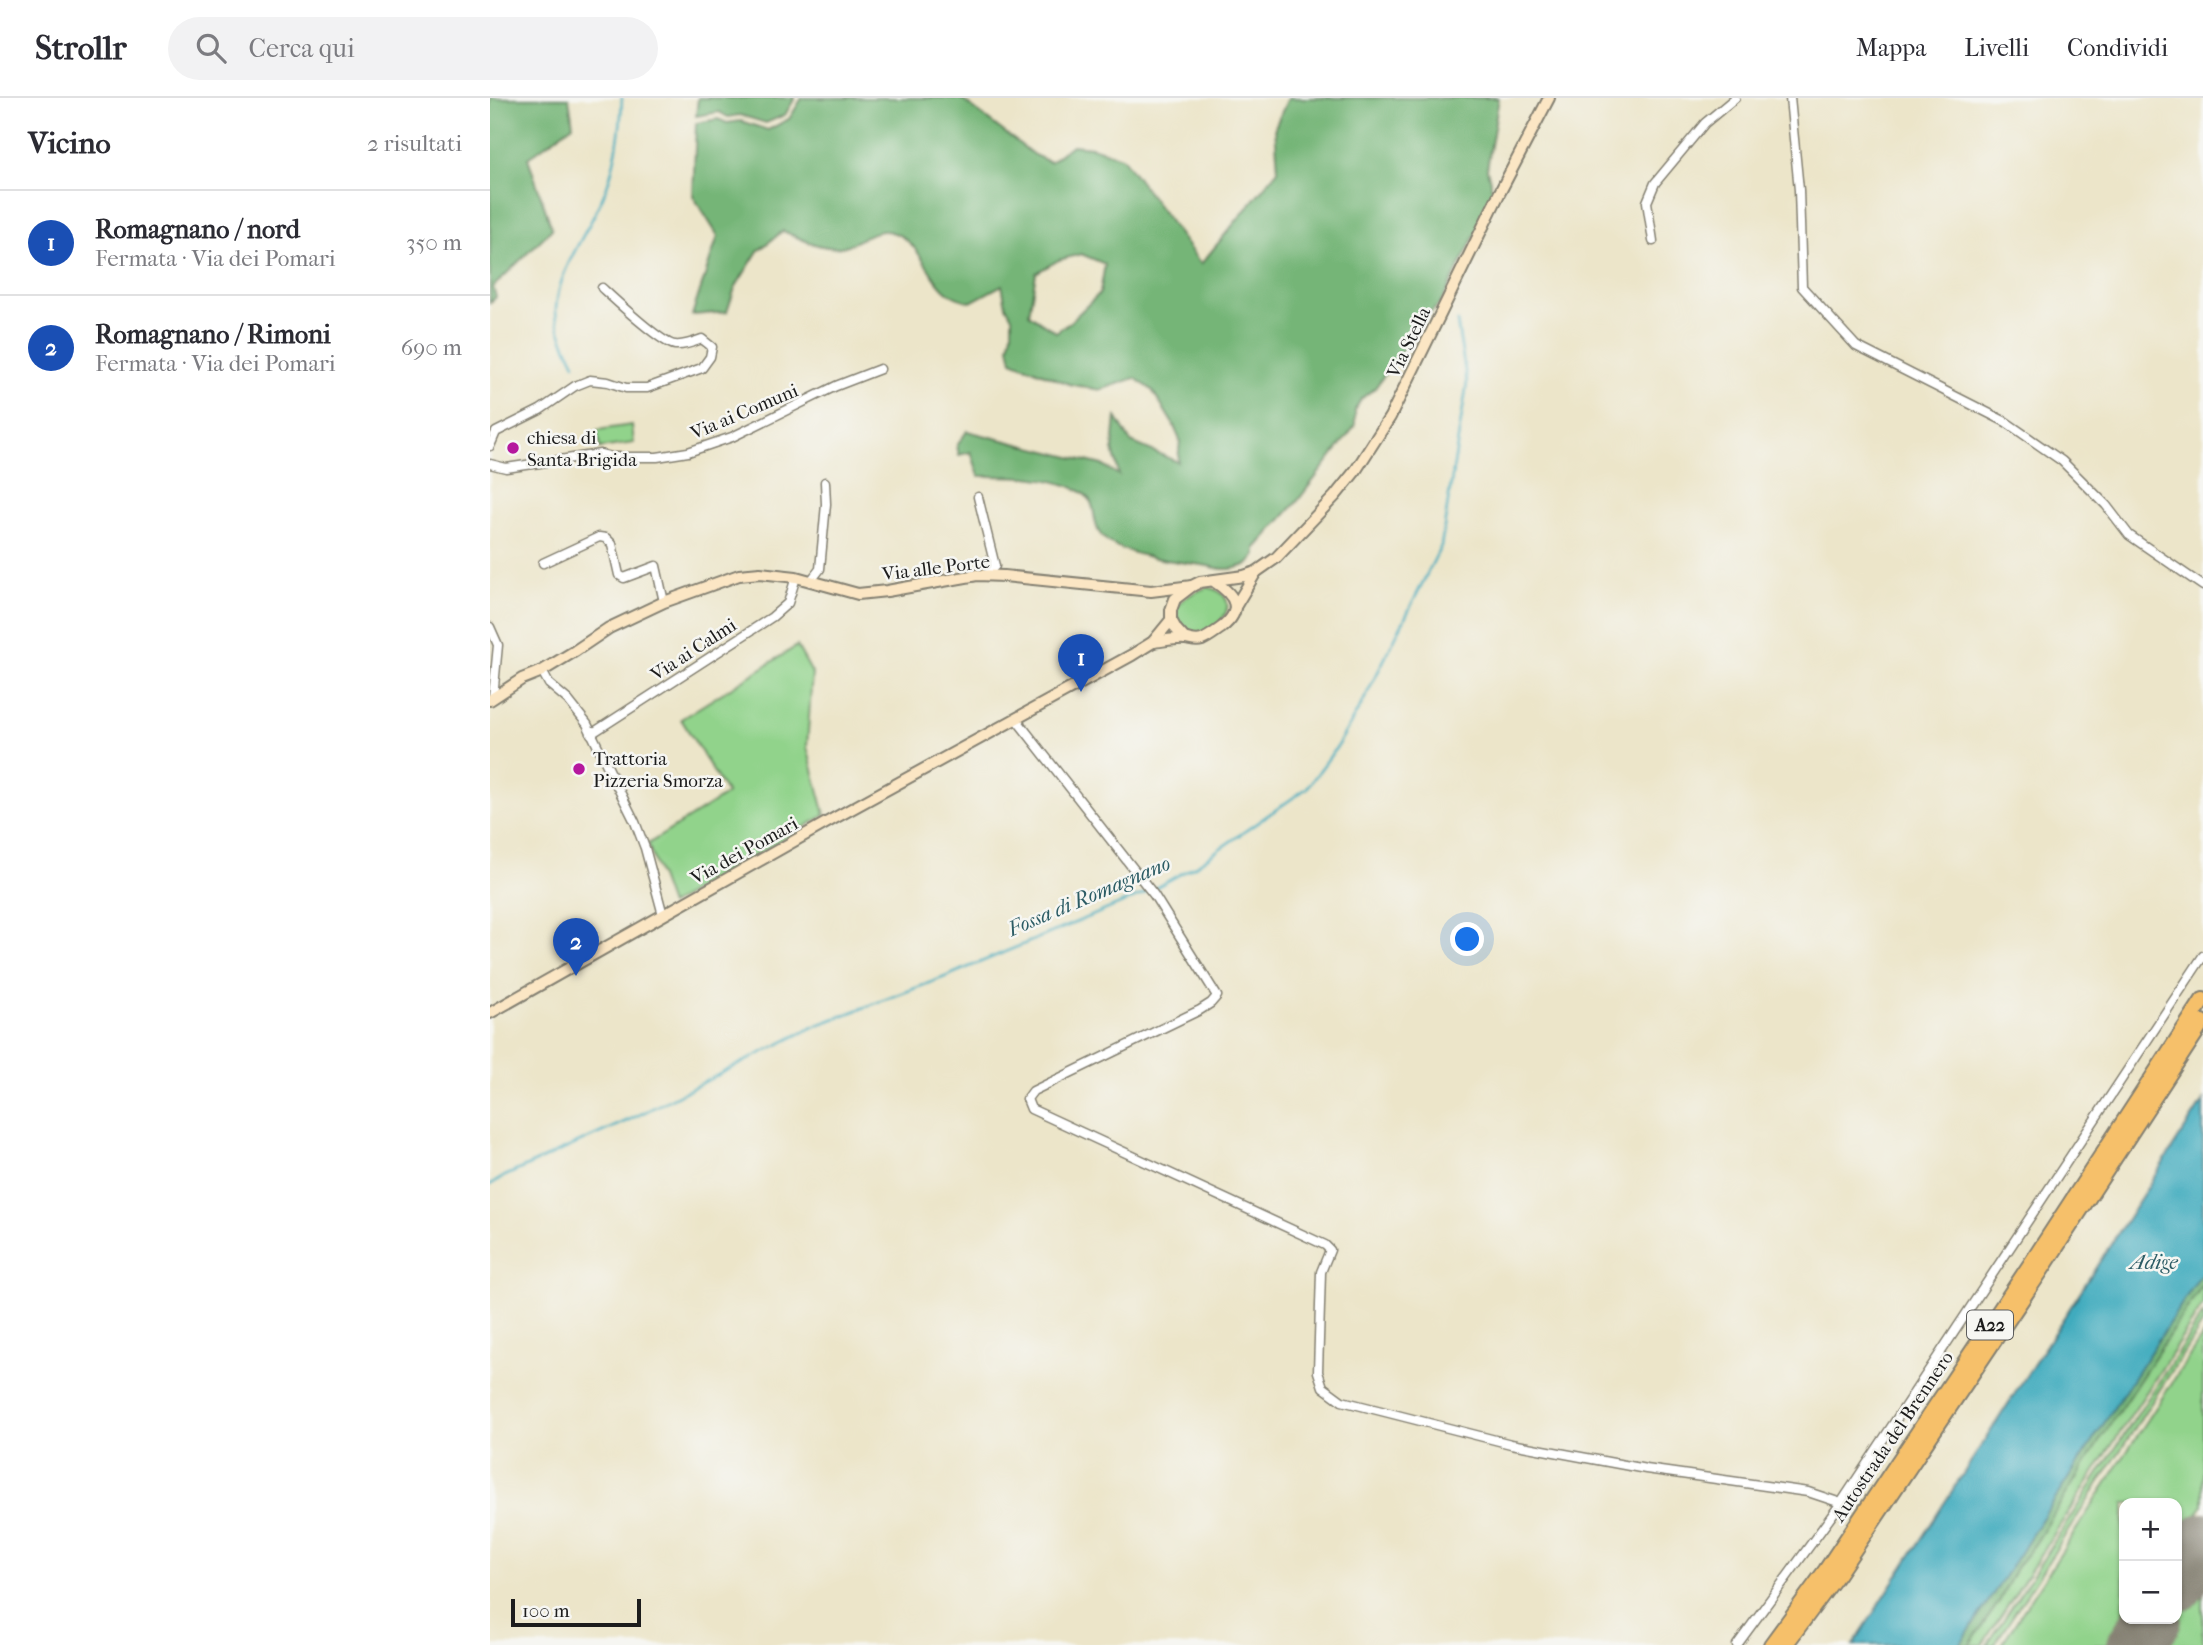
<!DOCTYPE html>
<html lang="it">
<meta charset="utf-8">
<style>
body{margin:0;font-family:"IM FELL French Canon",serif;background:#f2f2f3;color:#2b2b33}
.controls{position:absolute;right:21px;bottom:21px;display:grid;overflow:hidden;border-radius:14px;box-shadow:0 2px 5px #0004}
.controls button{width:63px;height:63px;display:grid;place-items:center;padding:0;border:0;border-bottom:2px solid #e1e1e2;background:#fff;color:#2b2b33;font:35px sans-serif}
.scale{position:absolute;left:21px;bottom:18px;width:130px;box-sizing:border-box;padding-left:7px;border:4px solid #1c1c1c;border-top:0;font-size:19px;line-height:24px;white-space:nowrap;color:#1c1c1c;-webkit-text-stroke:5px #f6f6f2;paint-order:stroke}
.you{position:absolute;left:978px;top:842px;width:24px;height:24px;margin:-18px;border:5px solid #fff;border-radius:50%;background:#1a73e8;box-shadow:0 0 0 10px #1a73e833}
.badge{display:grid;place-items:center;width:46px;height:46px;border-radius:50%;background:#d93025;color:#fff;font-size:23px;font-weight:700}
.pin{position:absolute;translate:-50% -58px;filter:drop-shadow(0 2px 4px #0008)}
.pin::after{content:'';position:absolute;top:37px;width:24px;height:21px;background:inherit;clip-path:polygon(0 0,100% 0,50% 100%)}
.list{margin:0;padding:0;list-style:none}
h2{display:flex;justify-content:space-between;align-items:center;height:91px;margin:0;padding:0 28px;font-size:30px}
h2 small{font-size:23px;font-weight:400;color:#7c7c81}
.list li{display:grid;grid-template-columns:46px 1fr auto;gap:21px;align-items:center;box-sizing:border-box;height:105px;padding:0 28px;border-top:2px solid #e1e1e2}
.list b{display:block;font-size:26px;white-space:nowrap}
.list p{margin:0;font-size:23px;white-space:nowrap;color:#7c7c81}
.list em{font-size:23px;font-style:normal;color:#7c7c81}
.icon{flex:none;width:38px;height:38px;fill:none;stroke:currentColor;stroke-width:2;stroke-linecap:round;stroke-linejoin:round}
.map{position:relative;flex:none;width:1713px;height:1547px;overflow:hidden}
header{display:flex;align-items:center;gap:42px;box-sizing:border-box;height:98px;padding:0 35px;background:#fff;border-bottom:2px solid #e1e1e2}
header strong{font-size:33px}
nav{display:flex;gap:38px;margin-inline-start:auto;font-size:24px}
.search{width:490px;height:63px;background:#f2f2f3;display:flex;align-items:center;gap:18px;box-sizing:border-box;padding:0 24px;border-radius:38px;color:#7c7c81;font-size:26px}
main{display:flex}
aside{flex:1;background:#fff}
.map>svg:first-child{display:block}
.green{fill:#91d38b;stroke:#567854;stroke-width:2}
.forest{fill:#74b577;stroke:#48684a;stroke-width:2;fill-rule:evenodd}
.water{fill:#3fabbe;stroke:#2e646d;stroke-width:2}
.lines{fill:none;stroke-linecap:round;stroke-linejoin:round}
.stream{stroke:#3fabbe;stroke-width:2.5}
.runway{stroke:#848072;stroke-width:58}
.street-casing{stroke:#848072;stroke-width:11}
.secondary-casing{stroke:#848072;stroke-width:14}
.highway-casing{stroke:#848072;stroke-width:18}
.street{stroke:#fff;stroke-width:8}
.secondary{stroke:#fbe6c4;stroke-width:10}
.highway{stroke:#f6c06b;stroke-width:14}
.poi-dot{fill:#b5179e;stroke:#f6f6f2;stroke-width:2.5}
.labels{text-anchor:middle;stroke-width:5;stroke-linejoin:round;paint-order:stroke}
.shield{fill:#f6f6f2;stroke:#5d5d5c;stroke-width:2}
.shield-label{font-size:18px;font-weight:bold;fill:#1c1c1c}
.street-label{font-size:19px;fill:#1c1c1c;stroke:#f6f6f2}
.poi-label{font-size:19px;fill:#1c1c1c;stroke:#f6f6f2;text-anchor:start}
.water-label{font-size:21px;font-style:italic;fill:#2c5c65;stroke:#f6f6f2}
</style>
<header>
<strong>Strollr</strong>
<div class="search"><svg class="icon" aria-label="search" viewBox="0 0 24 24"><circle cx="10" cy="10" r="6"/><path d="M15 15l6 6"/></svg>Cerca qui</div>
<nav><a>Mappa</a><a>Livelli</a><a>Condividi</a></nav>
</header>
<main>
<aside>
<h2>Vicino<small>2 risultati</small></h2>
<ul class="list">
<li><span class="badge" style="background:#1a4fb4">1</span><div><b>Romagnano / nord</b><p>Fermata · Via dei Pomari</p></div><em>350 m</em></li>
<li><span class="badge" style="background:#1a4fb4">2</span><div><b>Romagnano / Rimoni</b><p>Fermata · Via dei Pomari</p></div><em>690 m</em></li>
</ul>
</aside>
<div class="map">
<svg width="1713" height="1547" viewBox="0 0 1713 1547">
<rect width="100%" height="100%" fill="#f6f6f2"/>
<filter id="ink" filterUnits="userSpaceOnUse"><feTurbulence type="fractalNoise" baseFrequency=".0143" numOctaves="2"/><feDisplacementMap in="SourceGraphic" scale="14" xChannelSelector="R" yChannelSelector="G"/><feConvolveMatrix kernelMatrix="1 2 1 2 8 2 1 2 1" color-interpolation-filters="sRGB"/></filter>
<filter id="wash" filterUnits="userSpaceOnUse"><feTurbulence type="fractalNoise" baseFrequency=".00686" numOctaves="4" result="noise"/><feDisplacementMap in="SourceGraphic" scale="28" xChannelSelector="R" yChannelSelector="G"/><feGaussianBlur stdDeviation="1.57" result="paint"/><feColorMatrix in="noise" values="0 0 0 0 0 0 0 0 0 0 0 0 0 0 0 0 0 1.4 0 .05"/><feComposite in="paint" operator="in"/></filter>
<g filter="url(#wash)">
<rect width="100%" height="100%" fill="#ece5c9"/>
<g class="green">
<path d="M142,327L144,345L110,350L107,332Z"/>
<path d="M718,489C762,500 721,545 697,534C692,532 688,527 686,522C680,503 705,494 718,489Z"/>
<path d="M307,548L322,575L317,649L335,717L180,807L158,746L237,696L191,621Z"/>
<path d="M1713,1173V1207L1492,1547H1470Z"/>
<path d="M1713,1216V1225L1504,1547H1497Z"/>
<path d="M1713,1237V1407L1687,1447V1405H1634V1521H1639L1622,1547H1511Z"/>
<path d="M1713,1482V1547H1671Z"/>
</g>
<g class="forest">
<path d="M0,0H79L83,27L38,60L62,131L3,189L6,199L0,205Z"/>
<path d="M208,0H305L295,17L276,25L250,17L238,19L229,14L206,18Z"/>
<path d="M312,0H470L544,57L560,64L582,47L602,49L632,59L711,166L788,72L785,29L798,0H1009L997,71L1004,99L951,205L933,222L885,290L871,301L865,312V328L806,405L766,450V456L759,466C753,468 745,471 739,471C730,472 721,468 712,467C688,464 627,458 611,437C599,422 611,404 588,392C560,377 520,378 489,378L481,354L469,357L467,348L477,333L612,367L629,377L623,351L626,319L641,344L688,364L690,342L683,326L662,292L645,280L610,292L579,286L522,263L519,249L522,235V219L516,208L512,187L481,204C474,202 466,200 460,196C437,180 430,141 401,134C384,129 370,144 355,148C334,154 312,141 293,133L268,153L245,190L237,214L202,217L228,138L203,98L206,25L228,21L237,25L251,23L278,32L299,21ZM591,156L615,166L610,195L581,223L566,234L539,216L546,175L569,162Z"/>
<path d="M1713,1173V1186L1612,1339L1545,1446L1527,1468L1509,1504L1479,1547H1470Z"/>
</g>
<path class="water" d="M1713,1003V1173L1470,1547H1363Z"/>
<g class="lines">
<g class="stream">
<path d="M85,266C77,249 65,229 66,210C69,168 99,134 114,96C126,66 131,31 132,0"/>
<path d="M0,1087L15,1078L139,1022L325,928L455,879L654,796L705,768L817,690L846,650L873,604L951,448L977,285L967,224"/>
</g>
<g class="runway">
<path d="M1687,1485L1713,1444"/>
<path d="M1646,1547L1663,1521"/>
</g>
</g>
</g>
<g filter="url(#ink)">
<g class="lines">
<g class="street-casing">
<g id="street">
<path d="M1300,0L1309,92L1312,189L1366,248L1516,324L1572,363L1616,407L1639,437L1713,488"/>
<path d="M1163,143L1157,104L1165,85L1215,25L1245,0"/>
<path d="M0,348L6,334L50,312L85,288L100,282L118,284L136,290H157L212,270L220,259L222,249L212,241C204,244 194,248 185,247C172,246 124,201 112,190"/>
<path d="M0,366L16,370L110,356L122,359H167L198,354L242,339L346,288L390,271"/>
<path d="M488,399L505,468L496,477"/>
<path d="M53,465L109,439L116,440L122,446L129,477L134,480L166,468L174,504"/>
<path d="M320,484L330,471L336,406L335,384"/>
<path d="M0,529L8,547L3,599"/>
<path d="M52,573L59,586L78,602L97,626L126,686L145,724L155,750L173,817"/>
<path d="M526,621L664,797L727,898L721,905L710,912L543,993L537,1001L541,1011L835,1147L840,1152L831,1174L828,1274L833,1289L852,1303L1021,1346L1156,1371L1318,1394L1351,1405"/>
<path d="M101,636L282,519L298,505L306,479"/>
<path d="M1247,1547L1351,1405L1713,858"/>
</g>
</g>
<g class="secondary-casing">
<g id="secondary">
<path d="M745,509L766,474"/>
<path d="M695,541L686,531L681,522V512L685,501L702,488L710,484L754,478L766,474L786,460L845,398L866,372L900,319L1010,94L1059,0"/>
<path d="M663,544C673,543 686,540 696,541C702,542 706,544 712,542C719,539 725,534 731,530C754,512 746,498 725,484"/>
<path d="M0,602L32,581L52,573L85,553L119,530L174,504L249,477L270,475L306,479L368,496L397,493L487,477L514,478L661,493L702,488"/>
<path d="M0,915L343,721L642,557L663,544L681,522"/>
</g>
</g>
<g class="highway-casing">
<g id="highway">
<path d="M1281,1547L1336,1472L1540,1167L1713,902"/>
<path d="M1295,1547L1347,1477L1550,1174L1713,924"/>
</g>
</g>
<use href="#street" class="street"/>
<use href="#secondary" class="secondary"/>
<use href="#highway" class="highway"/>
</g>
</g>
<g class="poi-dot">
<circle cx="23" cy="350" r="7"/>
<circle cx="89" cy="671" r="7"/>
</g>
<g class="labels">
<rect class="shield" x="1477" y="1212.5" width="46" height="29" rx="5"/>
<g class="shield-label">
<text x="1500" y="1233">A22</text>
</g>
<g class="street-label">
<text transform="translate(918 244) rotate(-64)" y="7">Via Stella</text>
<text transform="translate(254 313) rotate(-23)" y="7">Via ai Comuni</text>
<text transform="translate(446 469) rotate(-7)" y="7">Via alle Porte</text>
<text transform="translate(203 551) rotate(-33)" y="7">Via ai Calmi</text>
<text transform="translate(254 752) rotate(-29)" y="7">Via dei Pomari</text>
<text transform="translate(1402 1338) rotate(-56)" y="7">Autostrada del Brennero</text>
</g>
<g class="poi-label">
<text x="37" y="346">chiesa di<tspan x="37" dy="22">Santa Brigida</tspan></text>
<text x="103" y="667">Trattoria<tspan x="103" dy="22">Pizzeria Smorza</tspan></text>
</g>
<g class="water-label">
<text transform="translate(599 798) rotate(-23)" y="7">Fossa di Romagnano</text>
<text x="1664" y="1171">Adige</text>
</g>
</g>
</svg>
<div class="controls">
<button>+</button>
<button>−</button>
</div>
<div class="scale">100 m</div>
<div class="you"></div>
<div class="pin badge" style="left:591px;top:594px;background:#1a4fb4">1</div>
<div class="pin badge" style="left:86px;top:878px;background:#1a4fb4">2</div>
</div>
</main>
